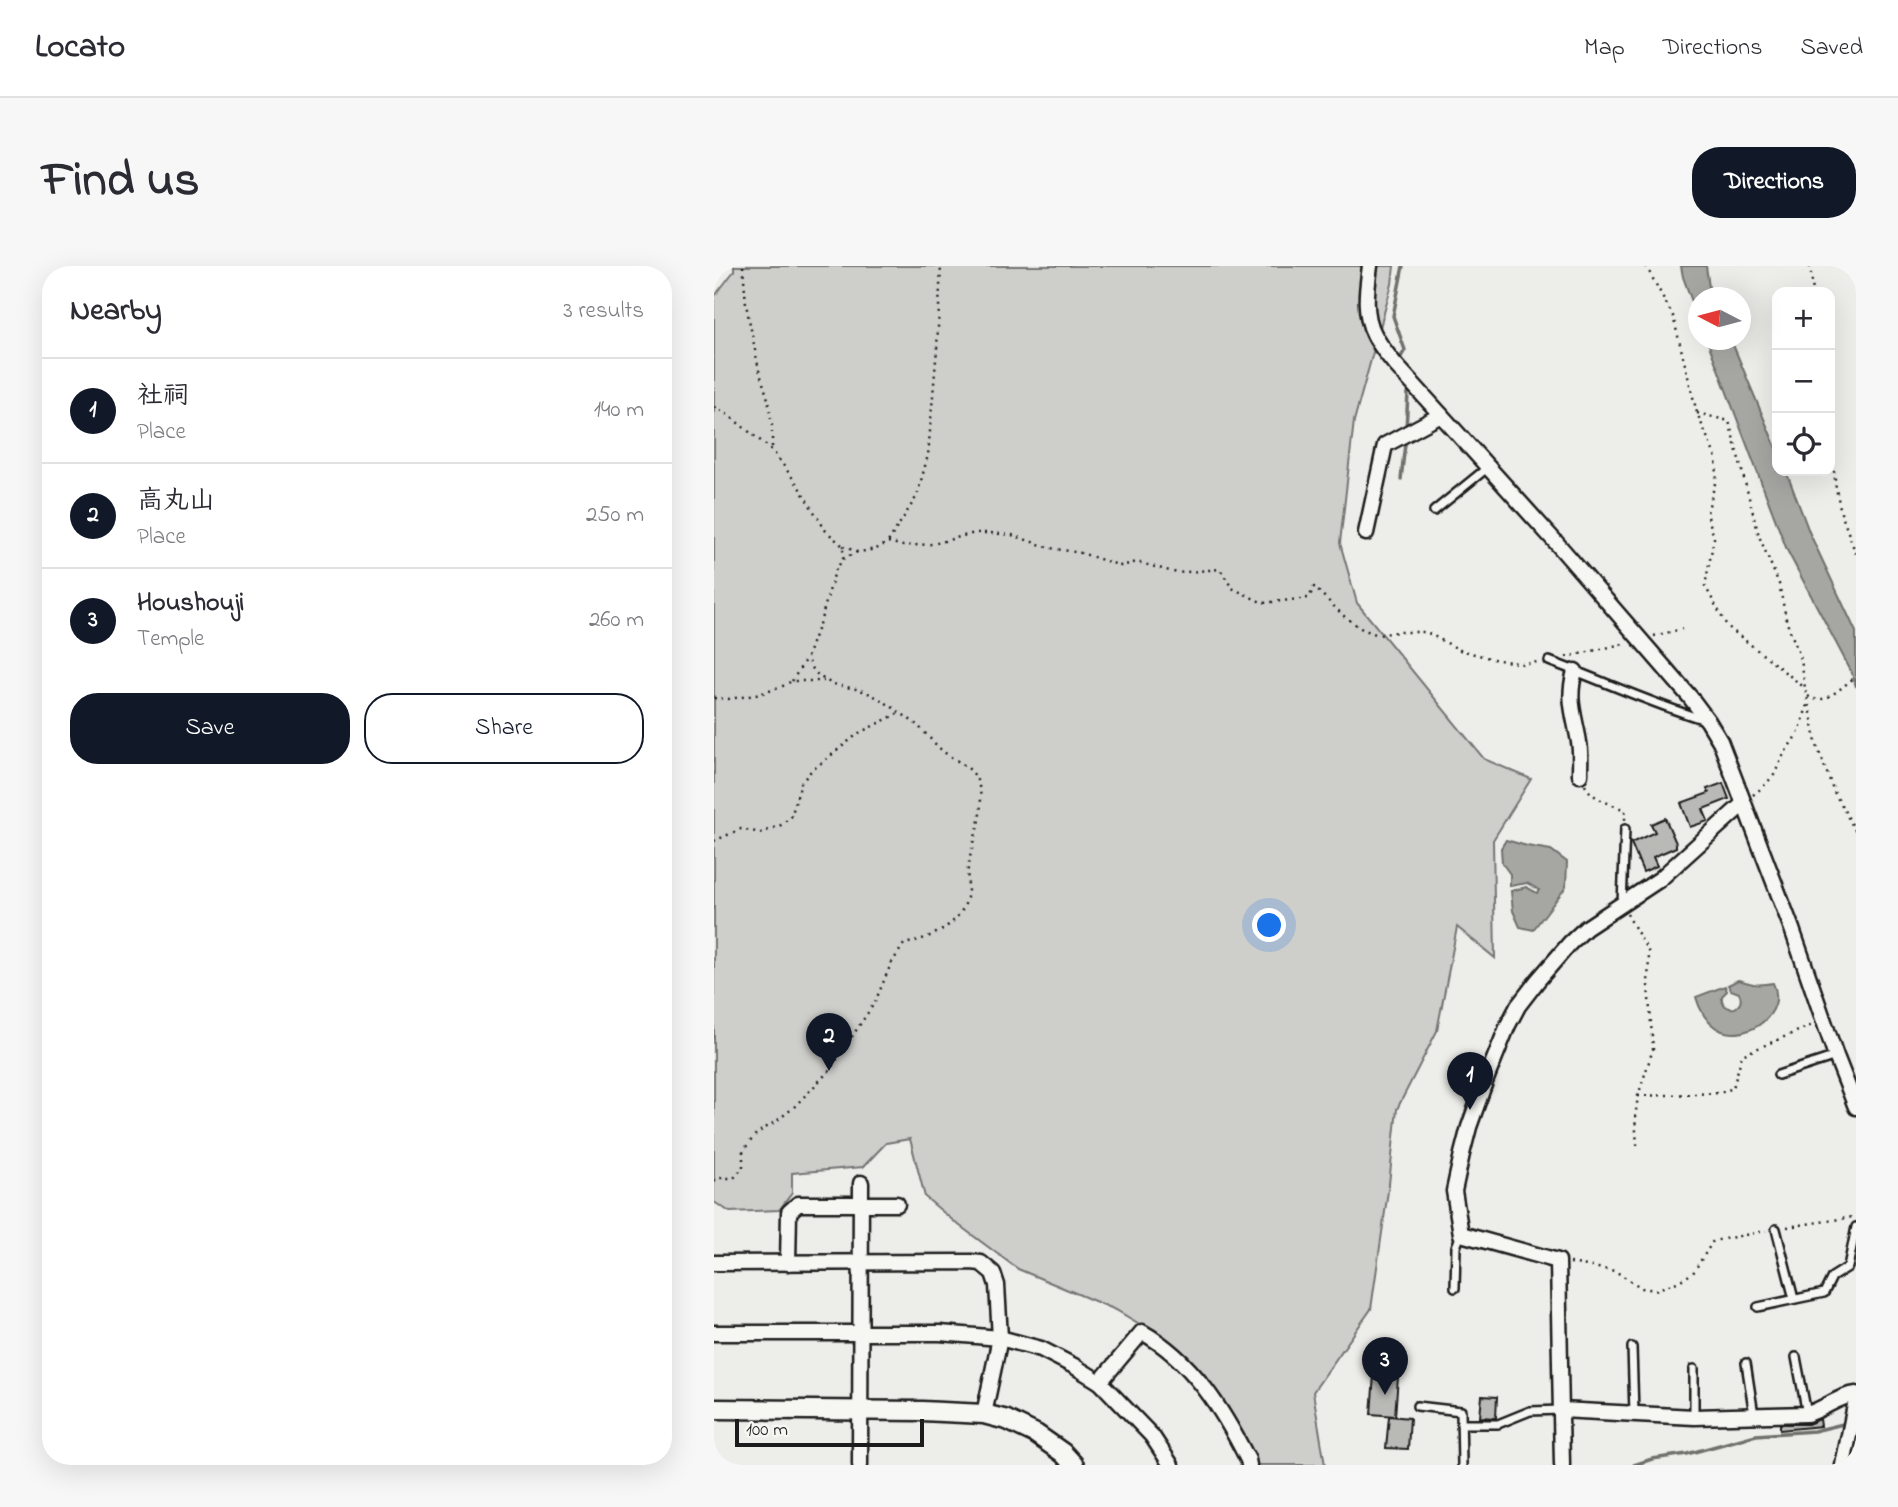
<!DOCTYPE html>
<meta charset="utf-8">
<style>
body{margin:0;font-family:"Indie Flower","Klee One",sans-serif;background:#f7f7f7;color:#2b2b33}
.controls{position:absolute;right:21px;top:21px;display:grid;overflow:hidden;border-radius:14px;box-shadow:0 7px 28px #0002}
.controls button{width:63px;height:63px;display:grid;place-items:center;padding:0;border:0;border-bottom:2px solid #e1e1e2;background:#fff;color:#2b2b33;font:35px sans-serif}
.compass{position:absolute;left:974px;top:21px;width:63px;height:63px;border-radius:50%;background:#fff;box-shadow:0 7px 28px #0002;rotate:276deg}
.scale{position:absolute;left:21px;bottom:18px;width:189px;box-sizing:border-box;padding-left:7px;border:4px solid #1c1c1c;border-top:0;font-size:19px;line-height:24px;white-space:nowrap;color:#1c1c1c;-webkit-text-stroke:5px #f6f6f2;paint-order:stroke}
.you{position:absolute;left:556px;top:660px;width:24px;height:24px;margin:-18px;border:5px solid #fff;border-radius:50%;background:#1a73e8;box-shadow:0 0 0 10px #1a73e833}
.badge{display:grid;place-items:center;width:46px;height:46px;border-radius:50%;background:#111827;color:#fff;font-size:23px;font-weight:700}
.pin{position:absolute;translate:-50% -58px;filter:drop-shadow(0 2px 4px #0008)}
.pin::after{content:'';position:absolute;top:37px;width:24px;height:21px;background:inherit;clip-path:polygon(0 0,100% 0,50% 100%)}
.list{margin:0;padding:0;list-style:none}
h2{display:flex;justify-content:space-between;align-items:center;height:91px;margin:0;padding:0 28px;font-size:30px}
h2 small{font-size:23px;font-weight:400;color:#7c7c81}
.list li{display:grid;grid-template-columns:46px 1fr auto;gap:21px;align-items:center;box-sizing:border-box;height:105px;padding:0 28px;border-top:2px solid #e1e1e2}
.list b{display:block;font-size:26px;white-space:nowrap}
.list p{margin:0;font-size:23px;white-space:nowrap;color:#7c7c81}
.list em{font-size:23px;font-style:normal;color:#7c7c81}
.actions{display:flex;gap:14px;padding:21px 28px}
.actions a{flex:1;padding:16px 0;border:2px solid #111827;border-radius:28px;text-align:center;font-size:24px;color:#111827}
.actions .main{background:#111827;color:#fff}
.icon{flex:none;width:38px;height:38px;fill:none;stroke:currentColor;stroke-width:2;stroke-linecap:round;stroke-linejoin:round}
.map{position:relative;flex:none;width:1142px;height:1199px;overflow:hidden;border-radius:28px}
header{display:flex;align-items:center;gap:42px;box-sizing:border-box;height:98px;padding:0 35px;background:#fff;border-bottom:2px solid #e1e1e2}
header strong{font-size:33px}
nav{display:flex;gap:38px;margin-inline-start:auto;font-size:24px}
.intro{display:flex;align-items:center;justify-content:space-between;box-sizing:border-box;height:168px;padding:0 42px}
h1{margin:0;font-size:49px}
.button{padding:18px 32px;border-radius:28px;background:#111827;color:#fff;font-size:24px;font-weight:700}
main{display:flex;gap:42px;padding:0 42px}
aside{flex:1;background:#fff;border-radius:28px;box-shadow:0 7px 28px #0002}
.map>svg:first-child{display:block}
.green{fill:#cececb;stroke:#757574;stroke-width:2}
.water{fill:#a6a6a3;stroke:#6f6f6d;stroke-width:2}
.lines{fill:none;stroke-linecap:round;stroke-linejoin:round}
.stream{stroke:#6f6f6d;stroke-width:3.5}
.building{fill:#b9b9b6;stroke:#1c1c1c;stroke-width:2}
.service-casing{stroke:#1c1c1c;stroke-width:12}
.minor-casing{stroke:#1c1c1c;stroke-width:19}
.tertiary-casing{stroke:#1c1c1c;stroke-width:23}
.path{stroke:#1c1c1c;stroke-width:2.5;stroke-dasharray:2 5;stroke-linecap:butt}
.service{stroke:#f6f6f2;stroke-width:7}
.minor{stroke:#f6f6f2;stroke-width:14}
.tertiary{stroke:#f6f6f2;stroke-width:18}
</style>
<header>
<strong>Locato</strong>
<nav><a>Map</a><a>Directions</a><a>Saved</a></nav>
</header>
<div class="intro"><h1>Find us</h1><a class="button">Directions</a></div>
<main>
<aside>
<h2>Nearby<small>3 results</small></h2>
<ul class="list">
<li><span class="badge">1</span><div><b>社祠</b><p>Place</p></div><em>140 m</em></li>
<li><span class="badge">2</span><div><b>高丸山</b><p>Place</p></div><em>250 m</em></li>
<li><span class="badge">3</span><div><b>Houshouji</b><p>Temple</p></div><em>260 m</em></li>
</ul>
<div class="actions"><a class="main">Save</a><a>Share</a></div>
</aside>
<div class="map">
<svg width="1142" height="1199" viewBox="0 0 1142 1199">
<rect width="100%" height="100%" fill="#edede9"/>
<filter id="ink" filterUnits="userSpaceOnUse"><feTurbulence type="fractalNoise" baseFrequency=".0143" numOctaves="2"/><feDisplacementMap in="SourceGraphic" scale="14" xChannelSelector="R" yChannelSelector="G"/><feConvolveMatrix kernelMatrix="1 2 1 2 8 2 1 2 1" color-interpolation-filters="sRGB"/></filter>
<g filter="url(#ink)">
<path class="green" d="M20,0H680L678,18L640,155L626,277L643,337L770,493L817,513L779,574L781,692L743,661L723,765L683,843L675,918L657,1043L599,1126L611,1199H540L538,1188L523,1158L505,1132L481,1101L454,1075L402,1044L304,1003L242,957L211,931L196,873L172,877L149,901L78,907V927L65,944L16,946L0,936V31L20,5Z"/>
<g class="water">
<path d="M967,0H992L995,21L999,31L985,32L984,52L969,11Z"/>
<path d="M993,74H1017L1063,184V205H1072L1096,268L1142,366V421L1138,407L1073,284Z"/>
<path d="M792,574L813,580L837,584L853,596L852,621L819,664L806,661L799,645L797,625L812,621L823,627L825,624L813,617L796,620V608L788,597L787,582Z"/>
<path d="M1024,714C1040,718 1041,720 1059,717C1074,747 1034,775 1008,765C994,759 986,745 982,731L1011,720L1013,725L1008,730C1007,739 1013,743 1021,742C1028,738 1028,733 1025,727L1017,724L1014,719Z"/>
</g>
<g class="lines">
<g class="stream">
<path d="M687,91L691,84L679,50L689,0"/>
<path d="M692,163L694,127L696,123"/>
<path d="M687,213L691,178"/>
<path d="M920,1199L938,1193L973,1188L1042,1169L1100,1165L1129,1158"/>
</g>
</g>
<g class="building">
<path d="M1009,517L1015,533L989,543L994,555L976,561L967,537L995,527L993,523Z"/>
<path d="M951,552L962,577V581L939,591L943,600L929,606L917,577L941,566L937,558Z"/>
<path d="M660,1109L684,1111L681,1150L657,1148Z"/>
<path d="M768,1130L783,1131L782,1152L766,1151Z"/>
<path d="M675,1150L696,1152L694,1183L672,1182Z"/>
<path d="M1106,1153L1107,1160L1066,1164V1158H1094Z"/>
</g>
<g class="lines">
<g class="service-casing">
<g id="service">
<path d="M720,245L773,202"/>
<path d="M835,395C887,414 938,438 991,454"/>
<path d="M908,638L911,563"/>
<path d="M1064,809L1122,790"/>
<path d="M1062,963L1080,1033"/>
<path d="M741,1022L742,981L747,968"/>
<path d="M1044,1041L1110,1027L1118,1011L1134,1001L1142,961"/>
<path d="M918,1081L920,1147"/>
<path d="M1082,1091L1093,1148"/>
<path d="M1032,1097L1040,1149"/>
<path d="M980,1103V1151"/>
<path d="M703,1140L747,1145L748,1199"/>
<path d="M747,1158H784L816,1145L847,1144"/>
</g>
</g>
<g class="minor-casing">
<g id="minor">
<path d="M656,0C653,23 649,47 660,68C665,79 673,88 680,97L839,273L976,431L994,455L1006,475L1078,663L1122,790L1142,841"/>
<path d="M652,267L671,179L727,149"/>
<path d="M861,405C853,434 860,447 865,476C867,486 866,498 866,509"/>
<path d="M0,997L257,996L267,997L279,1007L283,1019L286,1072L270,1148"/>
<path d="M74,997L75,946L84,938H183"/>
<path d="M0,1067H226L286,1072L327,1083L360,1100L386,1116L428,1066C478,1094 509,1144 534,1194L535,1199"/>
<path d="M386,1116L438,1170L457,1199"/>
<path d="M847,1144L980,1151L1093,1148C1111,1143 1124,1130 1142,1128"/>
<path d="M146,1199L147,917"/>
<path d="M848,1199L844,995L747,968L740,925L748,888L755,861L771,816L794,759L804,740L824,714L856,677L872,662L946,613L1029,538"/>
<path d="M1129,1199L1142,1134"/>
</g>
</g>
<g class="tertiary-casing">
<path id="tertiary" d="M0,1143L208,1145L270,1148L293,1154L322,1168L349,1187L360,1199"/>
</g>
<g class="path">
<path d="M29,0L32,38L45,104L54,133L58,160V184"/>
<path d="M932,0L959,50L983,147L1002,192L1003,210L993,247L1000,272L991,320L1013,360L1091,422"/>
<path d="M1096,0L1099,26"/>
<path d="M0,141L13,148L58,184L83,218L112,265L129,280V293"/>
<path d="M983,147L1015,155L1045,270L1065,318L1073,357L1087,393L1091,422L1097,447L1102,477L1120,526L1142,566"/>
<path d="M1116,170L1122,222L1127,247L1142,288"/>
<path d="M174,276L189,280L219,278L261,267H276L298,269L336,282L367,287L407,300L423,296L463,307L506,303L518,322L549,337L595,332L600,321L631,351L648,363L664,369L683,366H712L746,384L779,393L809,398L825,396"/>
<path d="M129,280L143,286L152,285L165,282L174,276L203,230L214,189L223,82L227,0"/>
<path d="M940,370L968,363"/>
<path d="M852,391L913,377"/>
<path d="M78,415L93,391L108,350L121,305L129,293L143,286"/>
<path d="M1094,430C1111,442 1128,419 1142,411"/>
<path d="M0,432L14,433L42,429L65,422L78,415H110"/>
<path d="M871,519C878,533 897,538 911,544V556"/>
<path d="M1039,529L1049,521L1060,509L1070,488L1086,464L1094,437"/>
<path d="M0,575L27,563L47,567L67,559L77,551L87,517L96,506L145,467L185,447"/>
<path d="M913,648L935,687L934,719L939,783L924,830L921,852L923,879"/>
<path d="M924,830L1006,827L1019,822L1028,789L1098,759"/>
<path d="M0,915L6,912H20L29,901V885L42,868L64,854L80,841L115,805L161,736L177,698L190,678C219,672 253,656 254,623C254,616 253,609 254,602C258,574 273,545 264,517C259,500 242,496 230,486C220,478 212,467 203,459C190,449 168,433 154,427C139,420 121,422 108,412C99,406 97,400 93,391"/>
<path d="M1073,961L1139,951"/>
<path d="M856,997L901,1005L928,1022L941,1024L963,1016L979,1007L999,975L1052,965"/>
</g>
<use href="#service" class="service"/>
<use href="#minor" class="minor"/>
<use href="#tertiary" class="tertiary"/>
</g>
</g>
</svg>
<div class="controls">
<button>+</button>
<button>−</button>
<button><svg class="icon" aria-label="locate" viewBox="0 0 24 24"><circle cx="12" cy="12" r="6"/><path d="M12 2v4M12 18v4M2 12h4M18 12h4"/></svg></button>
</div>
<svg class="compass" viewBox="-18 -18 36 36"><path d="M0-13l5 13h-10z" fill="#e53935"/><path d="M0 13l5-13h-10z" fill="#7c7c81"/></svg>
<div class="scale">100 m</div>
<div class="you"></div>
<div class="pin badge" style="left:756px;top:844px">1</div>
<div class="pin badge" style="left:115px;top:805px">2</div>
<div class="pin badge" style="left:671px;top:1129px">3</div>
</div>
</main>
